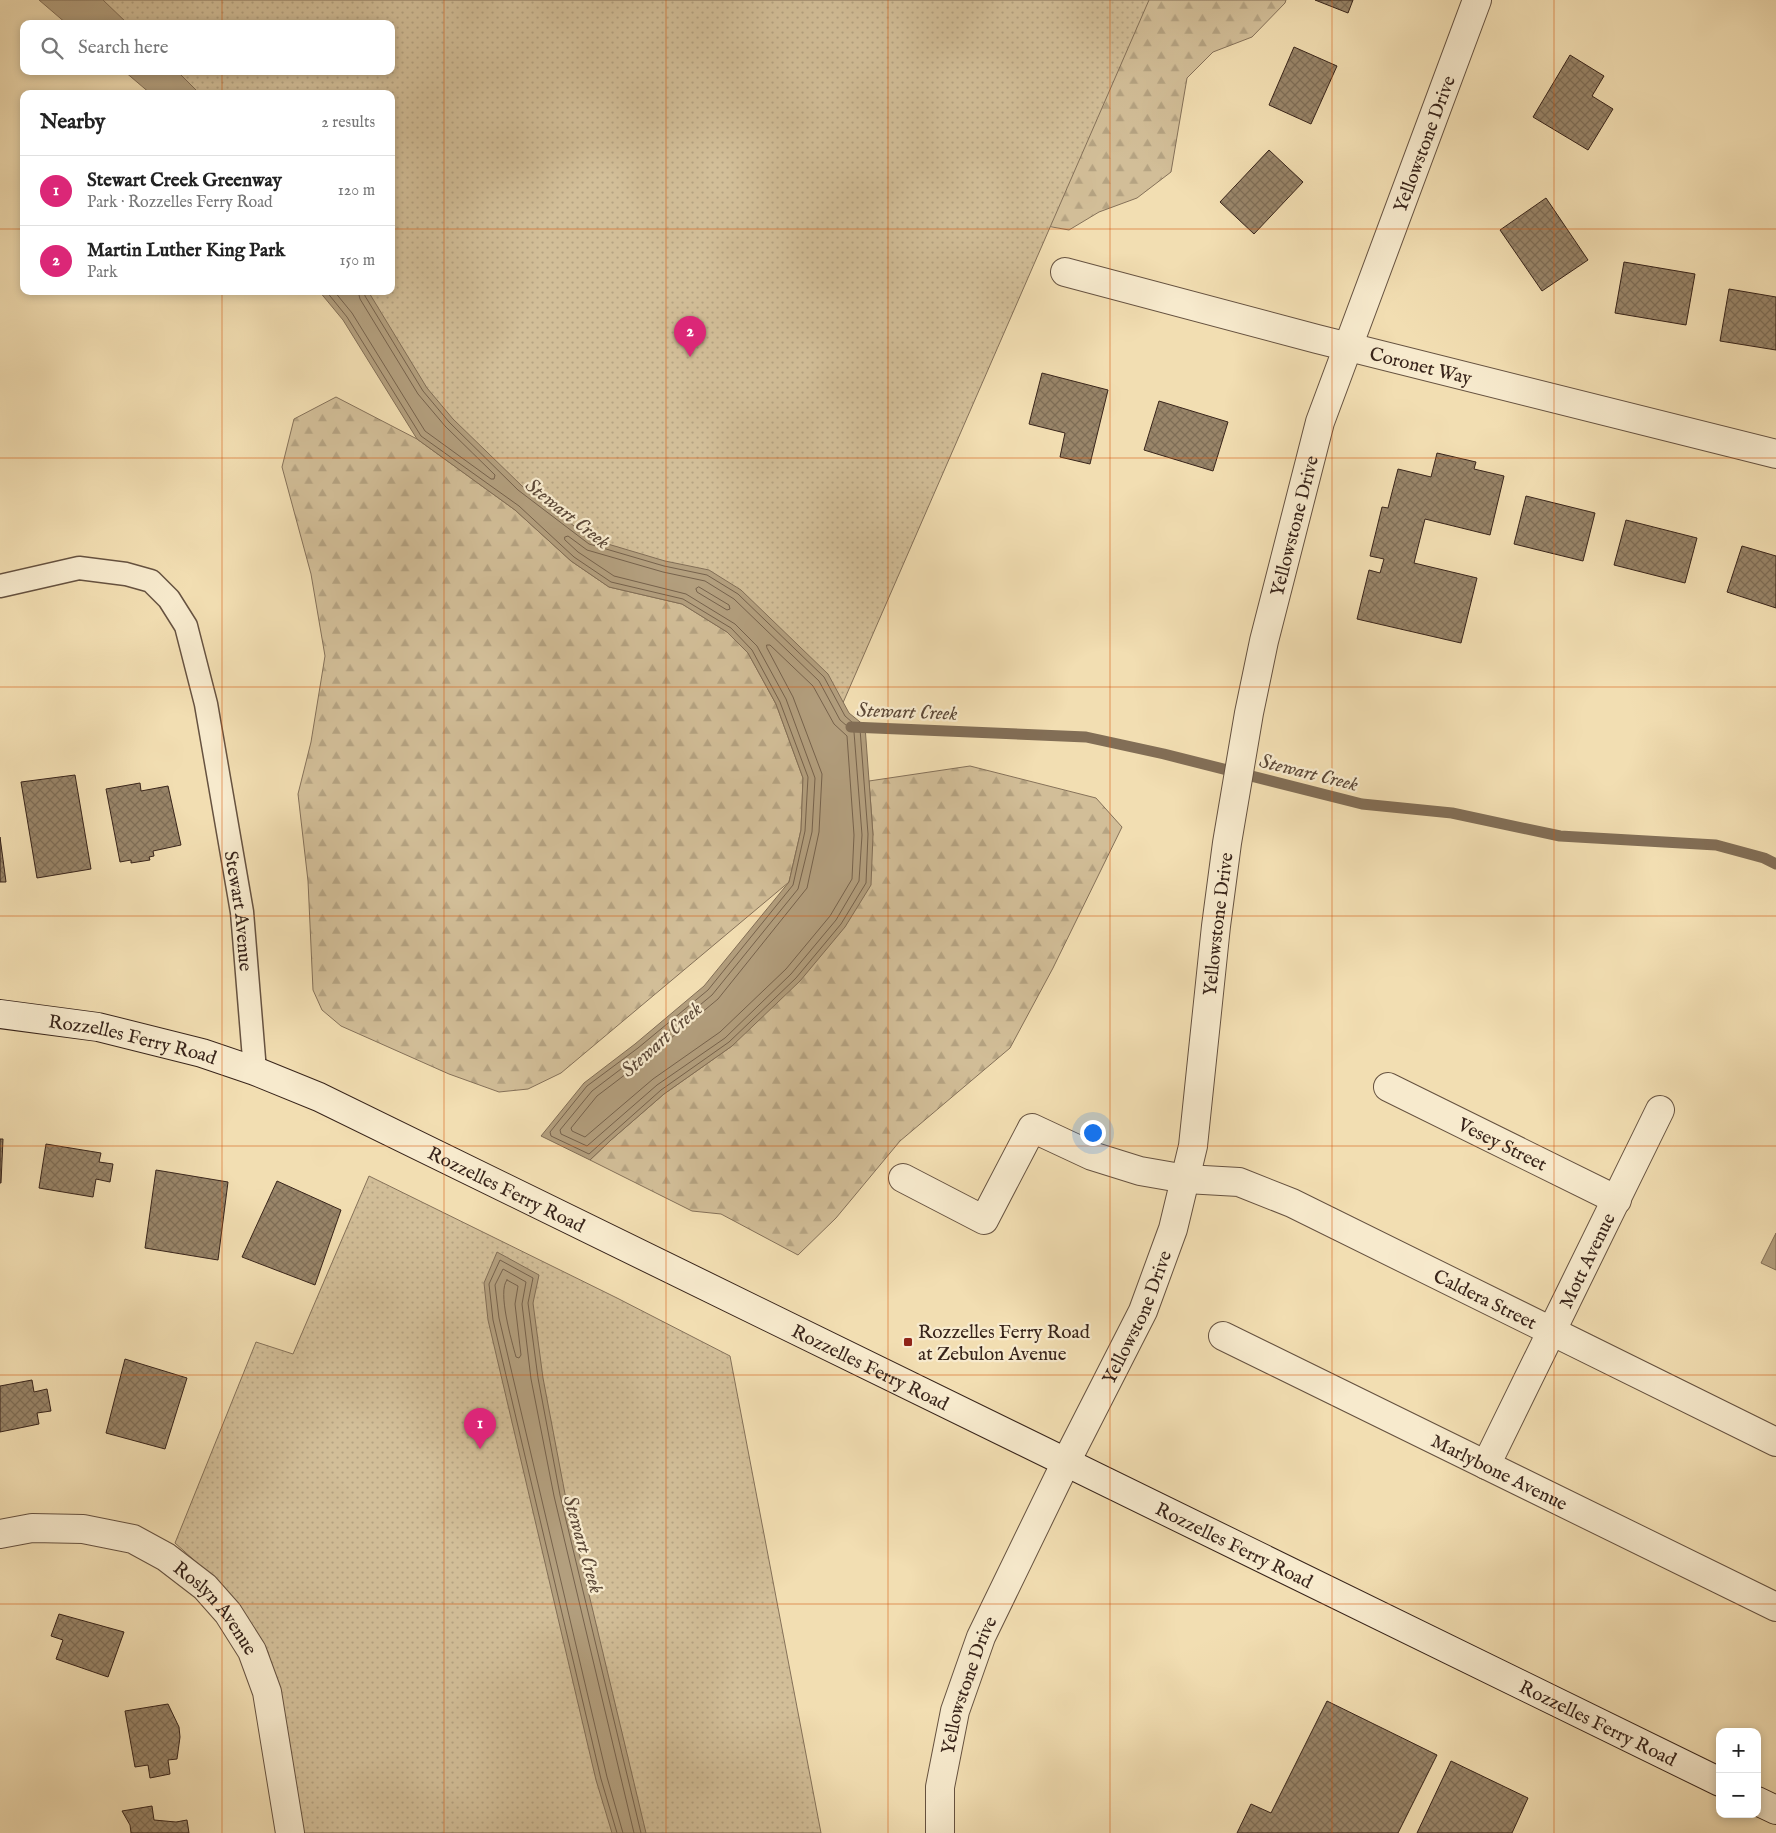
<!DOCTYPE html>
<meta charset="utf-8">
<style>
body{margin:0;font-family:"IM FELL English",serif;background:#f6f6f6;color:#222}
.controls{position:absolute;right:15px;bottom:15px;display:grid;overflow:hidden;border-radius:10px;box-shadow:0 2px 8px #0003}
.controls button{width:45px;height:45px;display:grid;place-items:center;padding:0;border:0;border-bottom:1px solid #e0e0e0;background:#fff;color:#222;font:25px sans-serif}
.you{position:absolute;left:1092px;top:1132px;width:18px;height:18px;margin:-12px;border:4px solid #fff;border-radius:50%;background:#1a73e8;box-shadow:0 0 0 8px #1a73e833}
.badge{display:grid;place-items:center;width:32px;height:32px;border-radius:50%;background:#db2777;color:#fff;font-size:16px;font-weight:700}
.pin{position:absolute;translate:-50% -41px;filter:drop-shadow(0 1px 2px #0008)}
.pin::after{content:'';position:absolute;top:26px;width:18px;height:15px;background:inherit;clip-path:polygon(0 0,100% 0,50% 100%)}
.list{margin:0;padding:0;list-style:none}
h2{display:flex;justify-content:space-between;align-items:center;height:65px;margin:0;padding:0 20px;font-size:21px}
h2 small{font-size:16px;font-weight:400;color:#767676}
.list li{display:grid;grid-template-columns:32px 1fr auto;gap:15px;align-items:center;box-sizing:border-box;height:70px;padding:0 20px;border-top:1px solid #e0e0e0}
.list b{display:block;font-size:19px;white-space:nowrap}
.list p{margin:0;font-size:16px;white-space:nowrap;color:#767676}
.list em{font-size:16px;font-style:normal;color:#767676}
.icon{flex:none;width:28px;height:28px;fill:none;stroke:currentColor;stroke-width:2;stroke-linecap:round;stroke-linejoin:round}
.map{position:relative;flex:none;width:1776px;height:1833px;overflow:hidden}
.search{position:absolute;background:#fff;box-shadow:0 2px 8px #0003;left:20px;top:20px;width:375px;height:55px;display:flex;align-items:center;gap:12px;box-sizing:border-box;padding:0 18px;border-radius:10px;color:#767676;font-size:19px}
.panel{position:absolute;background:#fff;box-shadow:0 2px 8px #0003;left:20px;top:90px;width:375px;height:205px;border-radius:10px}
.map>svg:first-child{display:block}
.forest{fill:url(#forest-firs);stroke:#857159}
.park{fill:url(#park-dots);stroke:#857159}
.water{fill:#b39f7e;stroke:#826e56}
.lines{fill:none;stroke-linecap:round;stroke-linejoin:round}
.shore{stroke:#76624c;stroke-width:1}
.stream{stroke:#826e56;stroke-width:11}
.building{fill:url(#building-cross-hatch);stroke:#38241a}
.lane-casing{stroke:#665240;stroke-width:25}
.street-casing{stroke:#665240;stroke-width:30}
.secondary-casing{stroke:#38241a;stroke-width:30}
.lane{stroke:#f7eacd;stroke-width:22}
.street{stroke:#f7eacd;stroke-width:28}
.secondary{stroke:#f7eacd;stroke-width:28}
.grid{fill:none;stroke:#d6540d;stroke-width:1;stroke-opacity:0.55}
.poi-dot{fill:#8f2418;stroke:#f7eacd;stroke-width:2}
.labels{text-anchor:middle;stroke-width:4.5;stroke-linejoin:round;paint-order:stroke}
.street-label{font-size:19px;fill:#38241a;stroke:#f7eacd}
.poi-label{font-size:19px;fill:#38241a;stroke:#f7eacd;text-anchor:start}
.water-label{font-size:20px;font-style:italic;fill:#5d4938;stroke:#f7eacd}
</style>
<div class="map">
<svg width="1776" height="1833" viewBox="0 0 1776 1833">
<defs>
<pattern id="forest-firs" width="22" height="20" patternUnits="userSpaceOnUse" patternTransform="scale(1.25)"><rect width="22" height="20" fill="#d2be98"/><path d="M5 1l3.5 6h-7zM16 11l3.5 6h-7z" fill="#b5a382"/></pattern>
<pattern id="park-dots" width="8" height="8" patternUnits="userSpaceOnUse" patternTransform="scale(1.25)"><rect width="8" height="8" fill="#d2be98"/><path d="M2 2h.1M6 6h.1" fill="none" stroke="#b5a382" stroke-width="1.8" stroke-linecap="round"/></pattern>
<pattern id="building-cross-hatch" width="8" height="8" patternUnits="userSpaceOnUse" patternTransform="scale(1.25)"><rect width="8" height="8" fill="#998569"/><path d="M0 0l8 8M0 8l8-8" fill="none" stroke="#7e6d56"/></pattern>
</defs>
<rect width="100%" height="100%" fill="#f2deb2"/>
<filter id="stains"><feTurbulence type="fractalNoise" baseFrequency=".004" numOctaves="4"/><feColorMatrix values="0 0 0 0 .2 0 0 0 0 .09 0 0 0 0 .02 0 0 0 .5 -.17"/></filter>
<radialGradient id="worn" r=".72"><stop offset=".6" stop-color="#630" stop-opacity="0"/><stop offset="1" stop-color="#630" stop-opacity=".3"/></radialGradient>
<g class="forest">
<path d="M1100,0H1286L1285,3L1252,37L1213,52L1187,78L1171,172L1137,198L1099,212L1069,230L1041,225Z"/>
<path d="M336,397L417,439L515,510L571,561L609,587L682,604L727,632L748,653L776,704L803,778L801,830L789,882L561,1073L528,1089L499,1092L449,1074L341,1026L322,1010L313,990L308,881L298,794L311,742L325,656L311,574L282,467L294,419Z"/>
<path d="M970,766L1096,798L1122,827L1053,968L1010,1048L900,1141L836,1218L798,1255L721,1214L692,1211L590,1160L611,1140L664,1094L732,1046L873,835L869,781Z"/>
</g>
<g class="park">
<path d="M64,0H1149L832,728L751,636L598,563L524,504L341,291H391V94H170L145,71H391V24H90Z"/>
<path d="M369,1176L617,1298L730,1356L821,1833H302L280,1700L268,1652L243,1612L223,1586L175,1543L256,1342L293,1354Z"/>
</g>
<g class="water">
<path d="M39,0H103L128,24H67Z"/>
<path d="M124,71H177L200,94H151Z"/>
<path d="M319,291H368L427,388L453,419L522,486L591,539L665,561L709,570L741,590L828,674L849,713L865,726L873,835L871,885L845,927L800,981L732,1046L664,1094L611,1140L590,1160L541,1136L584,1083L635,1044L704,986L789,882L801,830L803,778L776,704L748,653L727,632L682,604L609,587L571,561L515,510L417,439L343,320Z"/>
<path d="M1776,1233V1270L1761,1263Z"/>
<path d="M497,1252L539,1275L533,1303L543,1378L565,1494L646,1833H612L596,1780L488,1320L484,1283Z"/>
</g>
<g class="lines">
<g class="shore">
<path d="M326,291L347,317L421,436L519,506L574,557L611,582L683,599L731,628L752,650L780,702L808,777L805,831L793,885L708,990L638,1048L587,1086L550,1132L551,1136L589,1154L661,1090L729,1042L796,978L841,924L866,883L868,834L860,729L845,716L824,677L738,594L707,575L664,566L589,544L518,490L449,422L423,391L365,296L364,291"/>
<path d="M334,291L352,313L425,431L491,479H494L495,475L445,426L418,394L360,299L358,291"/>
<path d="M565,537L568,536L587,550L663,572L705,581L734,599L819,681L840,720L854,732L862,835L859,881L836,920L791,974L725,1038L657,1085L587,1146L561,1134L560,1130L592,1091L642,1053L712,995L798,889L812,832L815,778L786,699L757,646L735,624L686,594L614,576L578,552L565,540Z"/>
<path d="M699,587L729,605L730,609L727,610L697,592L696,589Z"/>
<path d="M767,645H770L813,686L834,724L847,736L854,835L852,879L830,916L786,969L720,1032L653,1079L585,1137L572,1131L571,1128L597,1096L647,1058L718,999L807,888L819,832L822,774L793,697L767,648Z"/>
<path d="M507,1280L518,1286L515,1304L521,1355L519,1358L516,1357C512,1342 497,1291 507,1280Z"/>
<path d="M617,1833L601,1779L493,1320L489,1284L500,1260L533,1278L528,1303L538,1378L560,1495L641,1833"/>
<path d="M623,1833L607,1777L499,1318L495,1285L503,1269L526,1282L522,1304L531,1379L554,1496L634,1833"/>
</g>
<path class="stream" d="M851,727L1086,737L1164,754L1362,804L1452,813L1560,836L1716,845L1764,858L1776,864"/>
</g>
<g class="building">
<path d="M1315,0H1353L1348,13Z"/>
<path d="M1294,47L1337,66L1311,124L1269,105Z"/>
<path d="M1570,55L1604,76L1592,96L1613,109L1588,150L1533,117Z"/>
<path d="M1269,150L1303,182L1254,234L1220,202Z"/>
<path d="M1546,198L1588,260L1542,291L1500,230Z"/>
<path d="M1624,262L1695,274L1686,325L1615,313Z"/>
<path d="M1729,289L1776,297V350L1720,341Z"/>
<path d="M1042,373L1108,390L1090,464L1060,457L1065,433L1029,424Z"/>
<path d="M1159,401L1228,422L1213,471L1144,450Z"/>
<path d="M1437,453L1476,462L1474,469L1504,476L1490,535L1425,519L1414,563L1477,578L1461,643L1357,619L1369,570L1380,573L1384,559L1370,556L1382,507L1388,508L1398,469L1431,477Z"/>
<path d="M1526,496L1595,513L1583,561L1514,544Z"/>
<path d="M1626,520L1697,538L1685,583L1614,565Z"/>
<path d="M1742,546L1776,556V608L1727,592Z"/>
<path d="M75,775L91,869L37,878L21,782Z"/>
<path d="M140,783L141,791L168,786L181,845L153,851L154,856L149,857L150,860L131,863V860L120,862L106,789Z"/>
<path d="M0,837L6,882H0Z"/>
<path d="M0,1139H3L1,1183H0Z"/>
<path d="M46,1144L101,1153L99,1162L113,1164L110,1182L96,1179L93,1197L39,1188Z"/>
<path d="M156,1170L228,1182L218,1260L145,1248Z"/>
<path d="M277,1181L341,1210L315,1285L242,1257Z"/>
<path d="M125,1359L187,1378L165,1449L106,1433Z"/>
<path d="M32,1380L34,1392L47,1389L51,1411L37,1413L39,1424L0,1432V1386Z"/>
<path d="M59,1614L124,1632L108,1677L56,1659L63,1640L51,1636Z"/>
<path d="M1327,1701L1437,1755L1398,1833H1237L1251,1804L1271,1813Z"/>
<path d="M168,1704L179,1727L180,1737L177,1759L168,1760L170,1774L150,1778L148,1765L135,1767L125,1711Z"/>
<path d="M1451,1761L1528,1798L1512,1833H1417Z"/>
<path d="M152,1806L154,1820L176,1822L187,1820L189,1833H131L130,1825L122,1811Z"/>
</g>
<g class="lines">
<g class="lane-casing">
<g id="lane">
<path id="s1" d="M0,586L79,568L126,574L151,581L169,599L186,626L206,704L242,912L255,1071"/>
</g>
</g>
<g class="street-casing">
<g id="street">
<path id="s2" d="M1065,272L1317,339L1776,454"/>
<path id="s3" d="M1388,1087L1617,1200"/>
<path id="s4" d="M903,1178L984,1220L1032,1128L1092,1156L1140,1171L1186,1179L1239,1182L1292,1203L1776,1442"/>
<path id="s5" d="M1223,1336L1776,1607"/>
<path id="s6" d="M1486,1465L1660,1110"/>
<path id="s7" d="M0,1534L32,1528L83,1529L133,1539L166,1557L205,1587L228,1613L252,1651L267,1692L290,1833"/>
<path id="s8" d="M940,1833V1787L955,1711L981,1637L1066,1462L1143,1311L1173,1229L1193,1146L1216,926L1227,843L1249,713L1264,641L1320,422L1477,0"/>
</g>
</g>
<g class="secondary-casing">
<g id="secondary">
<path id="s9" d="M0,1014L98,1027L202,1053L255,1071L319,1097L1720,1782"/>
<path d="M1757,1801L1776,1810"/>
</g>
</g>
<use href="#lane" class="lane"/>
<use href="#street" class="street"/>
<use href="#secondary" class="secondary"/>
</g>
<path class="grid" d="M222,0V24M444,0V1833M666,0V1833M888,0V1833M1110,0V1833M1332,0V1833M1554,0V1833M222,71V94M0,229H24M391,229H1776M222,291V1833M0,458H1776M0,687H1776M0,916H1776M0,1146H1776M0,1375H1776M0,1604H1776"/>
<rect class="poi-dot" x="903" y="1337" width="10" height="10" rx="2.5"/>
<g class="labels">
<g class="street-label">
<text dy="7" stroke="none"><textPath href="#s8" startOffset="1772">Yellowstone Drive</textPath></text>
<text dy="7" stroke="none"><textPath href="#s2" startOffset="368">Coronet Way</textPath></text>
<text dy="7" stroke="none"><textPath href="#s8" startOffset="1368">Yellowstone Drive</textPath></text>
<text dy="7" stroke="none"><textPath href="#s1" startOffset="502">Stewart Avenue</textPath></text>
<text dy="7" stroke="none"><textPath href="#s8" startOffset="962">Yellowstone Drive</textPath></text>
<text dy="7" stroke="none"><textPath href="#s9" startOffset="135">Rozzelles Ferry Road</textPath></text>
<text dy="7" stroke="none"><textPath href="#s3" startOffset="128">Vesey Street</textPath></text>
<text dy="7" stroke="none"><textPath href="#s9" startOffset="540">Rozzelles Ferry Road</textPath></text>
<text dy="7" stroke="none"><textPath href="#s6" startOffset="228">Mott Avenue</textPath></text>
<text dy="7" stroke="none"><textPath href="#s4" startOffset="684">Caldera Street</textPath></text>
<text dy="7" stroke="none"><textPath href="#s8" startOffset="558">Yellowstone Drive</textPath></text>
<text dy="7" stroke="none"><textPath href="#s9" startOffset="945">Rozzelles Ferry Road</textPath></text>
<text dy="7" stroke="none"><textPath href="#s5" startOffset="308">Marlybone Avenue</textPath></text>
<text dy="7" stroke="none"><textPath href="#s9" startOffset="1350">Rozzelles Ferry Road</textPath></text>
<text dy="7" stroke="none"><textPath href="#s7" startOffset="244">Roslyn Avenue</textPath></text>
<text dy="7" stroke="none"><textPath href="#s8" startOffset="152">Yellowstone Drive</textPath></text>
<text dy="7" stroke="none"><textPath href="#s9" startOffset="1755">Rozzelles Ferry Road</textPath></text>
</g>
<g class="poi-label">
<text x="918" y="1338">Rozzelles Ferry Road<tspan x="918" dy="22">at Zebulon Avenue</tspan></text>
</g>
<g class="water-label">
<text transform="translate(568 513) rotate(38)" y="7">Stewart Creek</text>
<text transform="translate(907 711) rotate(2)" y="7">Stewart Creek</text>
<text transform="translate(1309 772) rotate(14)" y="7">Stewart Creek</text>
<text transform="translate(661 1039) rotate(-42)" y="7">Stewart Creek</text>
<text transform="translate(584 1544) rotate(74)" y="7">Stewart Creek</text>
</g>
</g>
<rect width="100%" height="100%" filter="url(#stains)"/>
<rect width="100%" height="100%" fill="url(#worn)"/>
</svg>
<div class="controls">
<button>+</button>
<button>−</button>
</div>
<div class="you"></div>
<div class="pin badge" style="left:480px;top:1449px">1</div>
<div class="pin badge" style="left:690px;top:357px">2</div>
<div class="search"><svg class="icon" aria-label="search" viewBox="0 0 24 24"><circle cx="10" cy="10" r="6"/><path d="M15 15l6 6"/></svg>Search here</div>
<section class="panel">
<h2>Nearby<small>2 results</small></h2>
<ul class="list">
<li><span class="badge">1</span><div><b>Stewart Creek Greenway</b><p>Park · Rozzelles Ferry Road</p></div><em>120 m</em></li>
<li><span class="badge">2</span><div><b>Martin Luther King Park</b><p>Park</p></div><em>150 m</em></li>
</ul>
</section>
</div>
